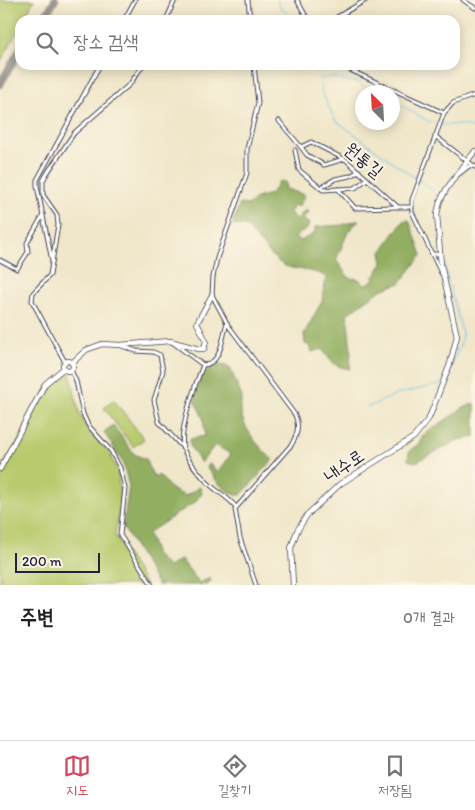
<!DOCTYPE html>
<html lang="ko">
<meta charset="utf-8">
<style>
body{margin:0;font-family:Itim,"Poor Story",sans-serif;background:#f2f2f2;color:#222}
.compass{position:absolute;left:355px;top:85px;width:45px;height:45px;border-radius:50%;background:#fff;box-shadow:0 2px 12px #0003;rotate:336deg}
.scale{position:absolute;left:15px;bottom:12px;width:85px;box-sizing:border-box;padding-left:5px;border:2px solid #22223b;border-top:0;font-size:14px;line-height:18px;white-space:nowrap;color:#22223b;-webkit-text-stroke:4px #fcf5e5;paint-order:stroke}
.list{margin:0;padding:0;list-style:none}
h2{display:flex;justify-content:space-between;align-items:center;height:65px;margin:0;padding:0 20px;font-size:21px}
h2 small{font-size:16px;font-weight:400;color:#767676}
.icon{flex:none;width:28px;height:28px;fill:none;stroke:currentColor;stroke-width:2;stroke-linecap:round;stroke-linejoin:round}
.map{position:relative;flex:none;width:475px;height:585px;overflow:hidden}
.search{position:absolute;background:#fff;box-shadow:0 2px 12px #0003;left:15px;right:15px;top:15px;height:55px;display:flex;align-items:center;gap:12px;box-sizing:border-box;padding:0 18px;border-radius:15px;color:#767676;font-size:19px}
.sheet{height:155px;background:#fff}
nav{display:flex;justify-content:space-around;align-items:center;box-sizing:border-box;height:70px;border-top:1px solid #e0e0e0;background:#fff;font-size:14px;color:#767676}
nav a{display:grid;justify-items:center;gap:2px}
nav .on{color:#d1495b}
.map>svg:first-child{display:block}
.green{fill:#b8ca6d;stroke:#6d7654}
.forest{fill:#92ae60;stroke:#5a684e}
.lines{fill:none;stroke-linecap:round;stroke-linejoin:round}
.stream{stroke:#62bde0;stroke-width:1}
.taxiway{stroke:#898482;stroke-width:8}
.minor-casing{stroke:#414050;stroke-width:5}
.tertiary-casing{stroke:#414050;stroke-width:6}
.minor{stroke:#fff;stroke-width:3}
.tertiary{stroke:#fff;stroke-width:4.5}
.labels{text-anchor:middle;stroke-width:4;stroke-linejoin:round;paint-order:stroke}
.street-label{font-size:18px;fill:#22223b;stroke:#fcf5e5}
</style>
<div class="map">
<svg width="475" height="585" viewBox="0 0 475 585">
<rect width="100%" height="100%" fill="#fcf5e5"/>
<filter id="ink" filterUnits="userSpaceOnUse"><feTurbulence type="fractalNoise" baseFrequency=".02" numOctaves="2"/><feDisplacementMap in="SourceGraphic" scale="10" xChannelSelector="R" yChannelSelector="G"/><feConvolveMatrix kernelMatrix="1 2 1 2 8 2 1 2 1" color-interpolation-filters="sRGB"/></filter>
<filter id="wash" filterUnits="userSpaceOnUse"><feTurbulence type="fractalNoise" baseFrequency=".0096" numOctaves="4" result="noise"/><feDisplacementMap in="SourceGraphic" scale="20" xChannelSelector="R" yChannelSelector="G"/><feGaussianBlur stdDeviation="1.12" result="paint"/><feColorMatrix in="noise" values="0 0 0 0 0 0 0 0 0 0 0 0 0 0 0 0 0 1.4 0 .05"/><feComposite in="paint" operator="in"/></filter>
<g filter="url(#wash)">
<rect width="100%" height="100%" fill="#f0e7ca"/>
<g class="green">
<path d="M0,0H34L23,20H20V26L0,63Z"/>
<path d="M65,373H70L79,412L90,433L109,452L118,473L120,502L115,536L146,585H0V474L47,389Z"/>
<path d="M114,400L144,439L133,447L104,408Z"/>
</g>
<g class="forest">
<path d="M279,181L285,182L286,189L305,195L298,207L294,205L290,213L297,219L306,209L308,213L302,218L309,224L307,229L294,237L301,241L315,233V227L342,225L359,220L348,232L336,260L349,278L359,279L364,285L371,282L383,263L381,252L403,221L409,220L422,255L400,283L381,290L347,314L351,349L350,369C334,367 331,361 322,349L312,352L310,346L305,344L304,334L322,301L326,277C313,269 299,271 285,266C274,261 255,236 246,226L232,225L240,204L249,205L256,198L271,194Z"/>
<path d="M219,363L230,368L242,397C235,421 257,445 273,460L241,495C226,496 214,478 206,467L209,463L218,472L231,454L215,445L201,463L190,446V439L205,436L203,418L194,399C200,380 200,372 219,363Z"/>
<path d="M475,403V437L458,440L416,462L408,460L409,451L421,442L422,436L463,408Z"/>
<path d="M113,425L134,454L146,459L149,468L155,478L159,475L171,489L185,496L200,487L202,493L195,502L148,533L156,555L168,567L181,559L199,583L210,578L211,582L207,585H158L123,527L129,486L123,463L104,432Z"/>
</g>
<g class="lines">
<g class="stream">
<path d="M277,0L280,7L294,20"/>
<path d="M311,65L315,67L320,79L331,77L360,83L368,92"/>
<path d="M320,79L322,93L335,120L415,178C426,184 434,189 438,202"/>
<path d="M392,101C411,108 424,124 445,125C457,125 465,123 475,130"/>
<path d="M440,211L445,268L462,333L461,343L445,382"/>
<path d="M368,407L398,394L441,384"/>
</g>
<g class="taxiway">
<path d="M43,20L55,0"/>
<path d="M0,84L20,50"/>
</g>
</g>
</g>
<g filter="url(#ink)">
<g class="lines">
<g class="minor-casing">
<g id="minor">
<path d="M248,0L250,20"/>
<path d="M297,0L308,20"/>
<path d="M463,0L475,8"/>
<path d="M124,20L135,0"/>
<path d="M166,20L175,0"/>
<path d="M332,20L366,0"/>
<path d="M254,65L258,103L247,149V173L217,258L213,277L212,295L228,325L295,415C300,427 297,434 292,444L235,509L240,538L256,585"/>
<path d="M339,65L444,113"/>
<path d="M279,121L301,147L311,142L346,160L398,207H411"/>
<path d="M435,136L475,167"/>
<path d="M301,147L307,155L324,165L344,159"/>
<path d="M295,150L299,170L323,190L355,188L367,179"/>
<path d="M459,174L469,166H473"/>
<path d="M320,188L335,179L350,176L359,171"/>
<path d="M338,189L355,208L397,207"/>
<path d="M432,254L441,273"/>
<path d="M439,254H432L412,212V200L444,113L453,103L475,95"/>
<path d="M0,260L17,269L28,252L27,243L43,215"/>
<path d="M52,261L37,186V180L100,65"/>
<path d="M172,342L203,365C222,364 222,338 227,323"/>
<path d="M122,346L136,351L153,352L160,355L163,371L154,400L159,422L183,448"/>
<path d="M65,362L32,301L33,293L50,275L58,225L57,215L43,195V181L46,175L74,133L130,84L143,65"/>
<path d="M203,365C196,382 179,429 183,447C186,459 199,473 207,482C216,491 228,497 236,507"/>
<path d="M71,370L76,381L83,414L88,425L111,451L120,468L125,488L120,535L152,585"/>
</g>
</g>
<g class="tertiary-casing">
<g id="tertiary">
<circle cx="68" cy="366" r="5"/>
<path d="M72,363L86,350L102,344L120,345L170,341L199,349H204L206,341L197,323L212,295"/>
<path d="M0,469L45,384L64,368"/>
<path d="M293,585L291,548L297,531L307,515L340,484L414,437L429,418L450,364L457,336L441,265L437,214L440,201L447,188L475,151"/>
</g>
</g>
<use href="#minor" class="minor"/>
<use href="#tertiary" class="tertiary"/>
</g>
</g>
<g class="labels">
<g class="street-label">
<text transform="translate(364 160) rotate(39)" y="6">원통길</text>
<text transform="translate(344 466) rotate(-35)" y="6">내수로</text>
</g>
</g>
</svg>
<svg class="compass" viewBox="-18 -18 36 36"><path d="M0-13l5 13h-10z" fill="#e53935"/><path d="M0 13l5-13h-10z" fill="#767676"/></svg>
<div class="scale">200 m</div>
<div class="search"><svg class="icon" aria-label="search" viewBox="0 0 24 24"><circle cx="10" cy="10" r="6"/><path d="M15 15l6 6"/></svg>장소 검색</div>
</div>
<section class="sheet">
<h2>주변<small>0개 결과</small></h2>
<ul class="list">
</ul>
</section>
<nav>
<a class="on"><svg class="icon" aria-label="map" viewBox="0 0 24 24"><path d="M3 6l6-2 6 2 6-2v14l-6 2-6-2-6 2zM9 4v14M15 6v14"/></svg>지도</a>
<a><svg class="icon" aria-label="directions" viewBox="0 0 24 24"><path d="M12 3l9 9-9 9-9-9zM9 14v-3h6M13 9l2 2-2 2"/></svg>길찾기</a>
<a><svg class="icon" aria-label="saved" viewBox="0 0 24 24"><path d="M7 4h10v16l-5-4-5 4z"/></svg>저장됨</a>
</nav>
